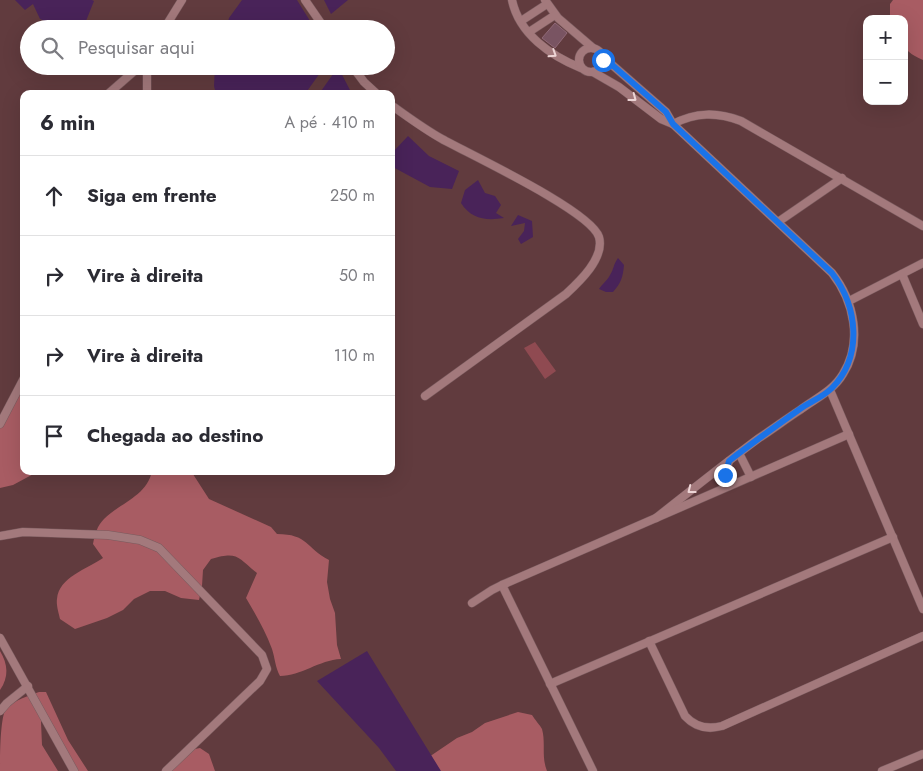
<!DOCTYPE html>
<html lang="pt">
<meta charset="utf-8">
<style>
body{margin:0;font-family:Jost,sans-serif;background:#f7f7f7;color:#2b2b33}
.controls{position:absolute;right:15px;top:15px;display:grid;overflow:hidden;border-radius:10px;box-shadow:0 5px 20px #0002}
.controls button{width:45px;height:45px;display:grid;place-items:center;padding:0;border:0;border-bottom:1px solid #e1e1e2;background:#fff;color:#2b2b33;font:25px sans-serif}
.stop{position:absolute;width:15px;height:15px;margin:-11px;border:4px solid #1a73e8;border-radius:50%;background:#fff}
.stop.end{background:#1a73e8;border-color:#fff;box-shadow:0 1px 5px #0008}
.list{margin:0;padding:0;list-style:none}
h2{display:flex;justify-content:space-between;align-items:center;height:65px;margin:0;padding:0 20px;font-size:21px}
h2 small{font-size:16px;font-weight:400;color:#7c7c81}
.list li{display:grid;grid-template-columns:32px 1fr auto;gap:15px;align-items:center;box-sizing:border-box;height:80px;padding:0 20px;border-top:1px solid #e1e1e2}
.list b{display:block;font-size:19px;white-space:nowrap}
.list em{font-size:16px;font-style:normal;color:#7c7c81}
.icon{flex:none;width:28px;height:28px;fill:none;stroke:currentColor;stroke-width:2;stroke-linecap:round;stroke-linejoin:round}
.map{position:relative;flex:none;width:923px;height:771px;overflow:hidden}
.search{position:absolute;background:#fff;box-shadow:0 5px 20px #0002;left:20px;top:20px;width:375px;height:55px;display:flex;align-items:center;gap:12px;box-sizing:border-box;padding:0 18px;border-radius:28px;color:#7c7c81;font-size:19px}
.panel{position:absolute;background:#fff;box-shadow:0 5px 20px #0002;left:20px;top:90px;width:375px;height:385px;border-radius:10px}
.map>svg:first-child{display:block}
.green{fill:#8f4a51}
.forest{fill:#a85c63}
.water{fill:#492359}
.building{fill:#795462;stroke:#906977}
.lines{fill:none;stroke-linecap:round;stroke-linejoin:round}
.minor-casing{stroke:#7a5b5e;stroke-width:9}
.minor{stroke:#a3797c;stroke-width:8}
.oneway{stroke:#edd5d6}
.route{stroke:#1a73e8;stroke-width:6}
</style>
<div class="map">
<svg width="923" height="771" viewBox="0 0 923 771">
<rect width="100%" height="100%" fill="#613b3e"/>
<path class="green" d="M535,342L556,371L545,379L524,348Z"/>
<g class="forest">
<path d="M893,0H923V60C898,49 904,43 904,19H890V4Z"/>
<path d="M24,383V471H39L13,485L0,488V428Z"/>
<path d="M152,471H191L209,499L271,527L277,534C308,534 306,548 329,560L327,582L330,599L335,613L337,645L341,659C319,660 301,676 280,676C275,667 275,658 272,649C265,630 256,615 246,598L257,573C237,557 238,551 211,559L203,570L202,586L199,600L181,598L165,591H150L134,599L123,610L107,618L75,629L60,619C59,614 56,605 57,599C59,577 87,569 103,558L93,544C95,534 97,526 104,519C120,503 147,496 152,471Z"/>
<path d="M0,651C8,664 9,677 0,690Z"/>
<path d="M39,692H46L68,740L88,771H78L54,728L44,717L41,722L42,745L58,771H0C0,756 0,719 6,708C15,700 28,696 39,692Z"/>
<path d="M518,712L532,715C535,720 540,725 542,729C546,743 541,756 547,771H415L426,759L457,738L472,732L485,723Z"/>
<path d="M200,748L209,754L215,771H162C174,762 186,750 200,748Z"/>
</g>
<g class="water">
<path d="M15,0H92L94,1L84,26C68,29 55,25 40,19L33,4L25,10Z"/>
<path d="M242,0H297L315,29H226L229,18Z"/>
<path d="M324,0H348L331,14Z"/>
<path d="M215,66H325L305,94H216L214,86Z"/>
<path d="M338,67L351,92L350,94H319Z"/>
<path d="M408,136L429,156L459,171L452,189L430,187L391,166V154Z"/>
<path d="M478,180L485,193L495,196L501,205L496,213L504,218C486,221 471,219 461,203L465,190Z"/>
<path d="M518,215L532,221L533,237L521,244L518,239L524,231L525,223L511,226Z"/>
<path d="M618,258L624,265C623,277 621,283 613,292H606L599,289C602,284 608,280 610,275C614,269 613,265 618,258Z"/>
<path d="M367,651L441,771H396L379,748L317,681Z"/>
</g>
<path class="building" d="M555,23L567,33L555,48L542,38Z"/>
<g class="lines">
<g class="minor-casing">
<g id="minor">
<path d="M305,0L325,29"/>
<path d="M512,0C519,34 551,56 581,68"/>
<path d="M545,0L558,18L593,48"/>
<path d="M521,21L547,4"/>
<path d="M164,29L182,0"/>
<path d="M529,32L555,15"/>
<circle cx="591" cy="60" r="12"/>
<path d="M602,56L666,112L673,124L832,273C854,301 863,342 843,374C833,391 816,398 800,410C786,419 773,429 759,438C724,464 690,491 656,518"/>
<path d="M352,66L364,82L377,94"/>
<path d="M593,72L619,87L661,119L673,124"/>
<path d="M108,94L140,66"/>
<path d="M147,94V66"/>
<path d="M391,105C408,117 424,129 442,139C471,155 591,211 599,237C605,258 579,282 566,294L425,396"/>
<path d="M673,124C696,112 717,112 741,121L923,226"/>
<path d="M778,222L842,178"/>
<path d="M902,274L923,324"/>
<path d="M849,301L923,263"/>
<path d="M830,390L923,609"/>
<path d="M0,424L24,378"/>
<path d="M739,453L751,477"/>
<path d="M729,486L725,475L729,461"/>
<path d="M0,536L23,532L108,535L140,540L159,548L262,655L267,669L260,681L166,771"/>
<path d="M502,585L593,771"/>
<path d="M472,603L492,590L502,585L849,434"/>
<path d="M0,638L74,771"/>
<path d="M649,641L685,716C695,727 707,730 722,726L923,636"/>
<path d="M550,684L893,537"/>
<path d="M0,711L7,703L28,686"/>
<path d="M882,771L923,754"/>
</g>
</g>
<use href="#minor" class="minor"/>
</g>
<defs><path id="oneway-chevron" d="M-2-3.5L2.5 0L-2 3.5" fill="none" stroke-width="1.6" stroke-linecap="round" stroke-linejoin="round" transform="scale(1.25)"/></defs>
<g class="oneway">
<use href="#oneway-chevron" transform="translate(553 54) rotate(33)"/>
<use href="#oneway-chevron" transform="translate(633 98) rotate(37)"/>
<use href="#oneway-chevron" transform="translate(691 490) rotate(142)"/>
</g>
<g class="lines">
<path class="route" d="M603,60L602,56L666,112L673,124L832,273C858,307 863,356 832,388C823,397 810,402 800,409C776,426 752,443 729,461L725,475"/>
</g>
</svg>
<div class="controls">
<button>+</button>
<button>−</button>
</div>
<div class="stop" style="left:603px;top:60px"></div>
<div class="stop end" style="left:725px;top:475px"></div>
<div class="search"><svg class="icon" aria-label="search" viewBox="0 0 24 24"><circle cx="10" cy="10" r="6"/><path d="M15 15l6 6"/></svg>Pesquisar aqui</div>
<section class="panel">
<h2>6 min<small>A pé · 410 m</small></h2>
<ul class="list">
<li><svg class="icon" aria-label="ahead" viewBox="0 0 24 24"><path d="M12 20V5M6 11l6-6 6 6"/></svg><div><b>Siga em frente</b></div><em>250 m</em></li>
<li><svg class="icon" aria-label="right" viewBox="0 0 24 24"><path d="M7 20v-9h11M14 6l5 5-5 5"/></svg><div><b>Vire à direita</b></div><em>50 m</em></li>
<li><svg class="icon" aria-label="right" viewBox="0 0 24 24"><path d="M7 20v-9h11M14 6l5 5-5 5"/></svg><div><b>Vire à direita</b></div><em>110 m</em></li>
<li><svg class="icon" aria-label="arrive" viewBox="0 0 24 24"><path d="M6 21V4h12l-3 4 3 4H6"/></svg><div><b>Chegada ao destino</b></div></li>
</ul>
</section>
</div>
